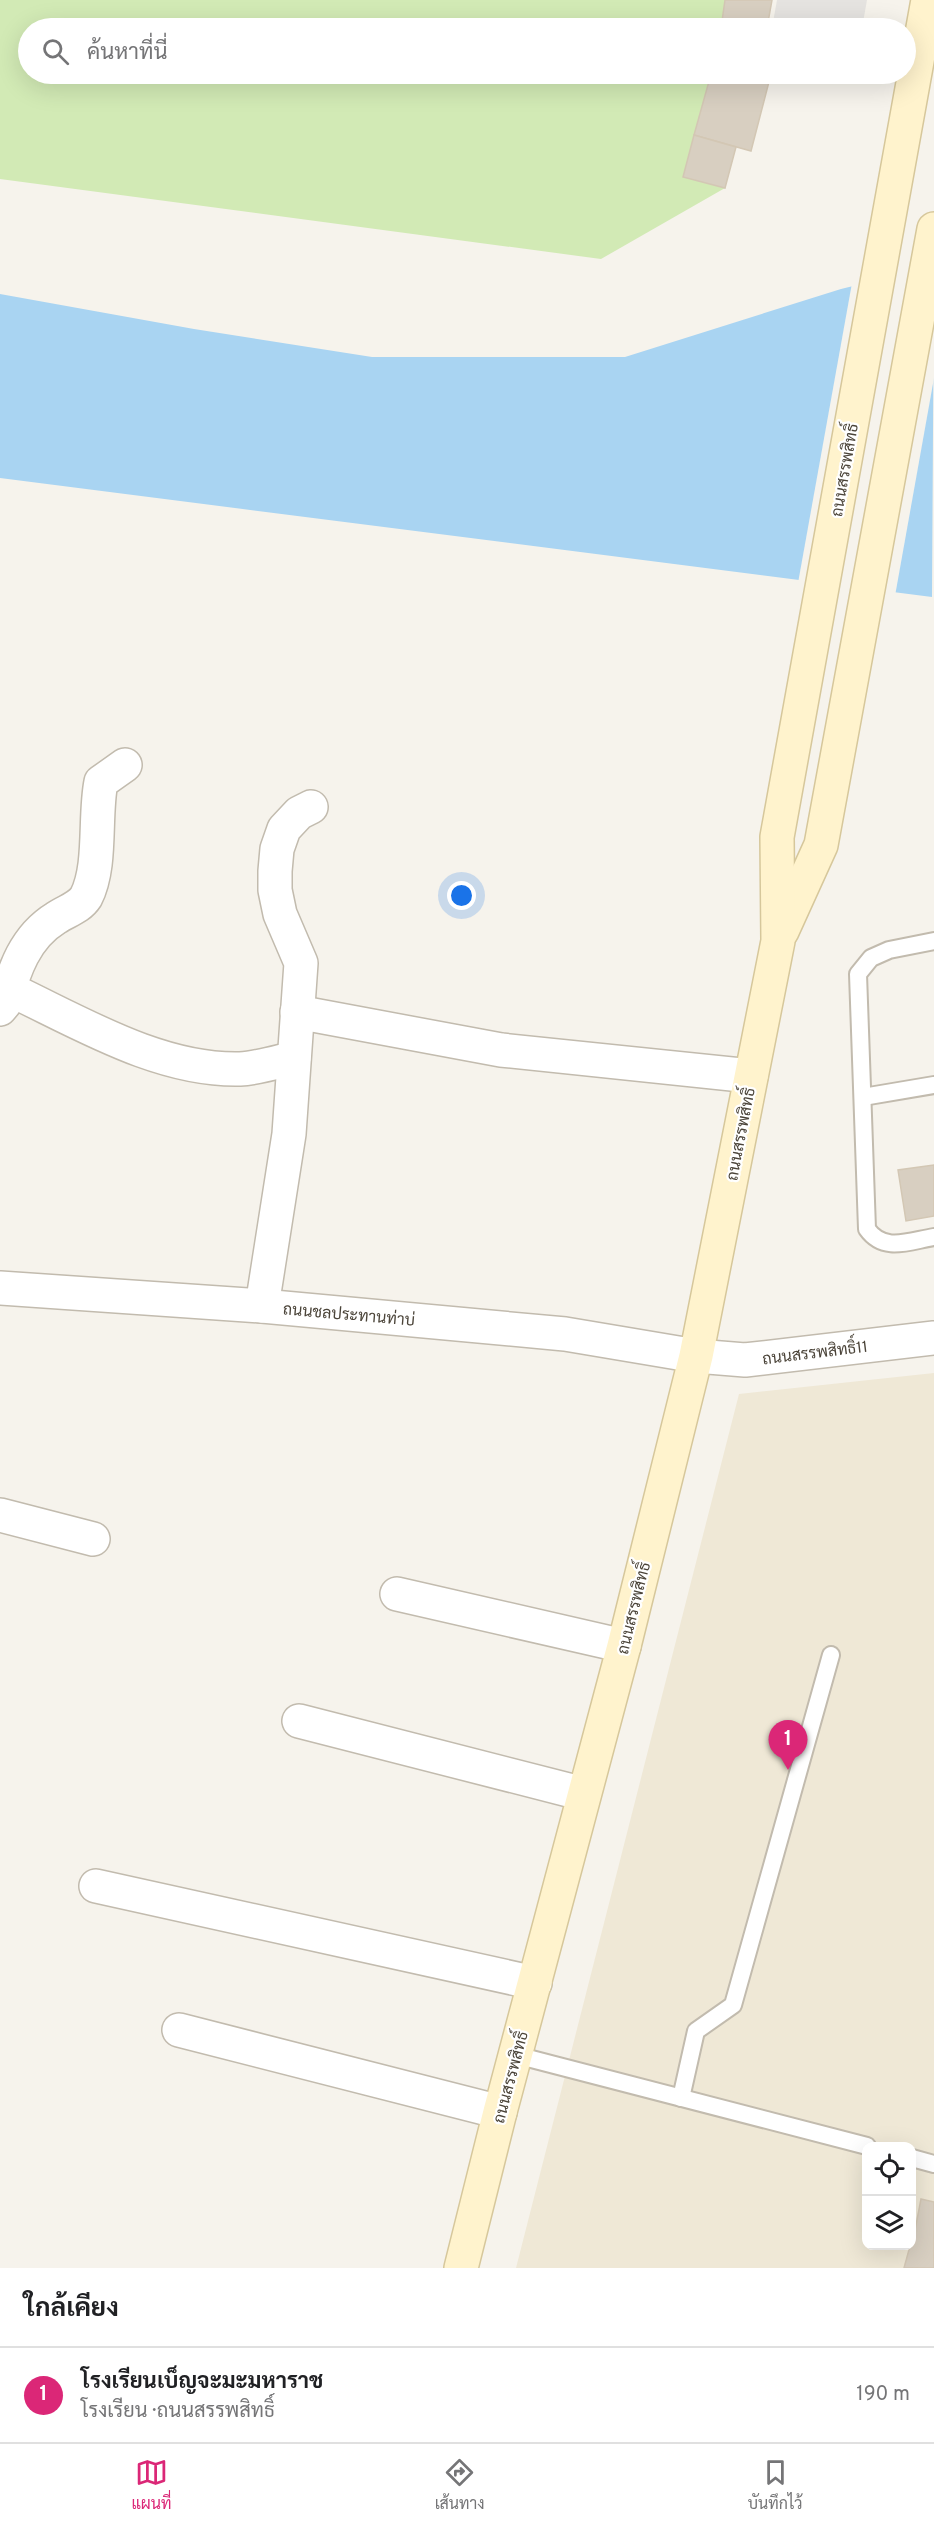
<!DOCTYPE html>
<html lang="th">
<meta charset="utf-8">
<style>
body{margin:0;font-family:Overpass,Sarabun,sans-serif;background:#f6f6f6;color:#202124}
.controls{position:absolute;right:18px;bottom:18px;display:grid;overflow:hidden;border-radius:12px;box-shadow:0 6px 24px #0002}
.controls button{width:54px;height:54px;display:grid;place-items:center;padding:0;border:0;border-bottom:2px solid #e0e0e0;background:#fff;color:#202124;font:30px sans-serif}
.you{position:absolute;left:462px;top:896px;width:21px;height:21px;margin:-15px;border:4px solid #fff;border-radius:50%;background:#1a73e8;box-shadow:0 0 0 9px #1a73e833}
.badge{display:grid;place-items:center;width:39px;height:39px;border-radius:50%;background:#db2777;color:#fff;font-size:20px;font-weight:700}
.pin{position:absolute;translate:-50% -50px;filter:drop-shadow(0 2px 3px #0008)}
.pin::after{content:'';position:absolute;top:32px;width:21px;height:18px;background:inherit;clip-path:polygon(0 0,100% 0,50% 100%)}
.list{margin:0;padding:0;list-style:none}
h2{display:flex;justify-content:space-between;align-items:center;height:78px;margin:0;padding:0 24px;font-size:26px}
h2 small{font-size:20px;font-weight:400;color:#757577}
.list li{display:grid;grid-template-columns:39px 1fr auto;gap:18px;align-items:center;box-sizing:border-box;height:96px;padding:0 24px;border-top:2px solid #e0e0e0}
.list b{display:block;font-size:22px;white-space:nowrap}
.list p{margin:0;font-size:20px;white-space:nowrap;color:#757577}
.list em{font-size:20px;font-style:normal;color:#757577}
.icon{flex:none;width:33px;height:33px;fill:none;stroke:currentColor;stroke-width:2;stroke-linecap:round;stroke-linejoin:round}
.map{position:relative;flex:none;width:934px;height:2268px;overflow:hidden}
.search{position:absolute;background:#fff;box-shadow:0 6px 24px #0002;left:18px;right:18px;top:18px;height:66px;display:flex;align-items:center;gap:15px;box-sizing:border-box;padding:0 21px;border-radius:33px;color:#757577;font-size:22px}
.sheet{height:174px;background:#fff}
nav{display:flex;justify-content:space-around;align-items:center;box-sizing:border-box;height:84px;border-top:2px solid #e0e0e0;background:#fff;font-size:16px;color:#757577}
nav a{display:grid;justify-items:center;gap:3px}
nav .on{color:#db2777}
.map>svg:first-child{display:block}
.education{fill:#efe8d6;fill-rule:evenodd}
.green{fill:#d2eab5}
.parking{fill:#e5e3e0}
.water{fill:#a9d4f2}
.pier{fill:#f6f3ec}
.building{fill:#d8cfc1;stroke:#d3c7b4;stroke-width:1.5}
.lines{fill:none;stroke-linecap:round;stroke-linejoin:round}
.service-casing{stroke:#c2bbae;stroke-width:20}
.minor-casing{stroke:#c2bbae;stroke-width:36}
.tertiary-casing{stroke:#c2bbae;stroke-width:36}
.secondary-casing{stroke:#d6c79b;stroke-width:36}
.service{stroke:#fff;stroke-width:16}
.minor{stroke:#fff;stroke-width:33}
.tertiary{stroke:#fff;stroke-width:33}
.secondary{stroke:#fff3cd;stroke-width:33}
.labels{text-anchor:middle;stroke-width:4.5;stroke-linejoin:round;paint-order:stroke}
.street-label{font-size:16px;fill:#4b4439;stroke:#fff}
</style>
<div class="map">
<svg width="934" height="2268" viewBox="0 0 934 2268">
<rect width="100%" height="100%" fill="#f6f3ec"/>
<path class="education" d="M934,1373V2268H516L739,1394ZM866,2146H912V2246H866Z"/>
<path class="green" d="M0,0H772L767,28H28V74H771L751,151L736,147L725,188L601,259L0,179Z"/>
<path class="parking" d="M777,0H867L862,28H772Z"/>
<path class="water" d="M934,266L932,597L0,478V294L194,329L372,357H625L841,289Z"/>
<path class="pier" d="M934,263V378L895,596L798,583L852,283Z"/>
<g class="building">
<path d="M725,0H772L767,28H721Z"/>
<path d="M711,74H771L751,151L694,135Z"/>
<path d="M694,135L736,147L725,188L683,177Z"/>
<path d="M934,1165V1216L906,1221L898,1170Z"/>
<path d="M921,2199L934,2202V2268H904L910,2246H912Z"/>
</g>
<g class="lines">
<g class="service-casing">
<g id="service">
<path d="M934,941L889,950L871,958L858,974L867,1229C884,1253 909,1241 934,1237"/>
<path d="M863,1097L934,1085"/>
<path d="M516,2055L867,2146"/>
<path d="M681,2098L696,2031L733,2005L831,1655"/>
<path d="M912,2158L934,2164"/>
</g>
</g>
<g class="minor-casing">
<g id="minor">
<path d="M9,989C79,1022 159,1071 240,1069C258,1068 277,1062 294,1058"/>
<path d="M0,1009L5,1003C14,970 25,937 56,918C66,911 79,908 86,897C102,866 94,816 101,782L125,765"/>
<path d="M297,1012L501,1050L751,1076"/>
<path d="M262,1306L289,1134L301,963L280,914L275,890V871L277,849L284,829L299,813L311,807"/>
<path d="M0,1515L93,1539"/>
<path d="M397,1594L624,1646"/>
<path d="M299,1721L584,1794"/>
<path d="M96,1886L535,1983"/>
<path d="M179,2030L500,2112"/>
</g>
</g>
<g class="tertiary-casing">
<path id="tertiary" d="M0,1288L262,1306L565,1334L696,1356L745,1360L934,1338"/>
</g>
<g class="secondary-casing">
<g id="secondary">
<path d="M782,931L821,845L934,229"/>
<path d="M461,2268L500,2112L624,1646L696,1356L778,941L777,837L928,0"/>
</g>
</g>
<use href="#service" class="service"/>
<use href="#minor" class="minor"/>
<use href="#tertiary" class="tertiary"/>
<use href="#secondary" class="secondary"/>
</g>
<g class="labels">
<g class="street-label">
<text transform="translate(844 470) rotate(-80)" y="6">ถนนสรรพสิทธิ์</text>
<text transform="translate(740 1134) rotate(-79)" y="6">ถนนสรรพสิทธิ์</text>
<text transform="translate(349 1314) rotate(5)" y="6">ถนนชลประทานท่าบ่</text>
<text transform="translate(815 1352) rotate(-7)" y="6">ถนนสรรพสิทธิ์11</text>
<text transform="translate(633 1608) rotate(-76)" y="6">ถนนสรรพสิทธิ์</text>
<text transform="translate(510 2077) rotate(-75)" y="6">ถนนสรรพสิทธิ์</text>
</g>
</g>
</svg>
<div class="controls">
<button><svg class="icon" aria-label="locate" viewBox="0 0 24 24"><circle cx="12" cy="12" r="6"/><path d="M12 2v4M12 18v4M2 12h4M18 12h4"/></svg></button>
<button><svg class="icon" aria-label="layers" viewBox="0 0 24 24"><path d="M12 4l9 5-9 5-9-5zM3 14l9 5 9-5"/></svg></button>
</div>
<div class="you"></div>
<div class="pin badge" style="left:788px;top:1770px">1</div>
<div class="search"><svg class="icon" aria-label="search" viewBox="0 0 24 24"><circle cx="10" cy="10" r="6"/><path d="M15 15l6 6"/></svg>ค้นหาที่นี่</div>
</div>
<section class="sheet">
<h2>ใกล้เคียง<small></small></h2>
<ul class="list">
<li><span class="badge">1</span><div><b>โรงเรียนเบ็ญจะมะมหาราช</b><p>โรงเรียน · ถนนสรรพสิทธิ์</p></div><em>190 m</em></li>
</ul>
</section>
<nav>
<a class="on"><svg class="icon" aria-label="map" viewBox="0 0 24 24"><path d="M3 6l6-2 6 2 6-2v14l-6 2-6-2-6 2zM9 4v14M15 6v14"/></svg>แผนที่</a>
<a><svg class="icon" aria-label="directions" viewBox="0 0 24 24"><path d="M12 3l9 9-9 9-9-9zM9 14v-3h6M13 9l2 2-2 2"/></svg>เส้นทาง</a>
<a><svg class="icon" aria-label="saved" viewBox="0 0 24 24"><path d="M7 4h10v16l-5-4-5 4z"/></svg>บันทึกไว้</a>
</nav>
